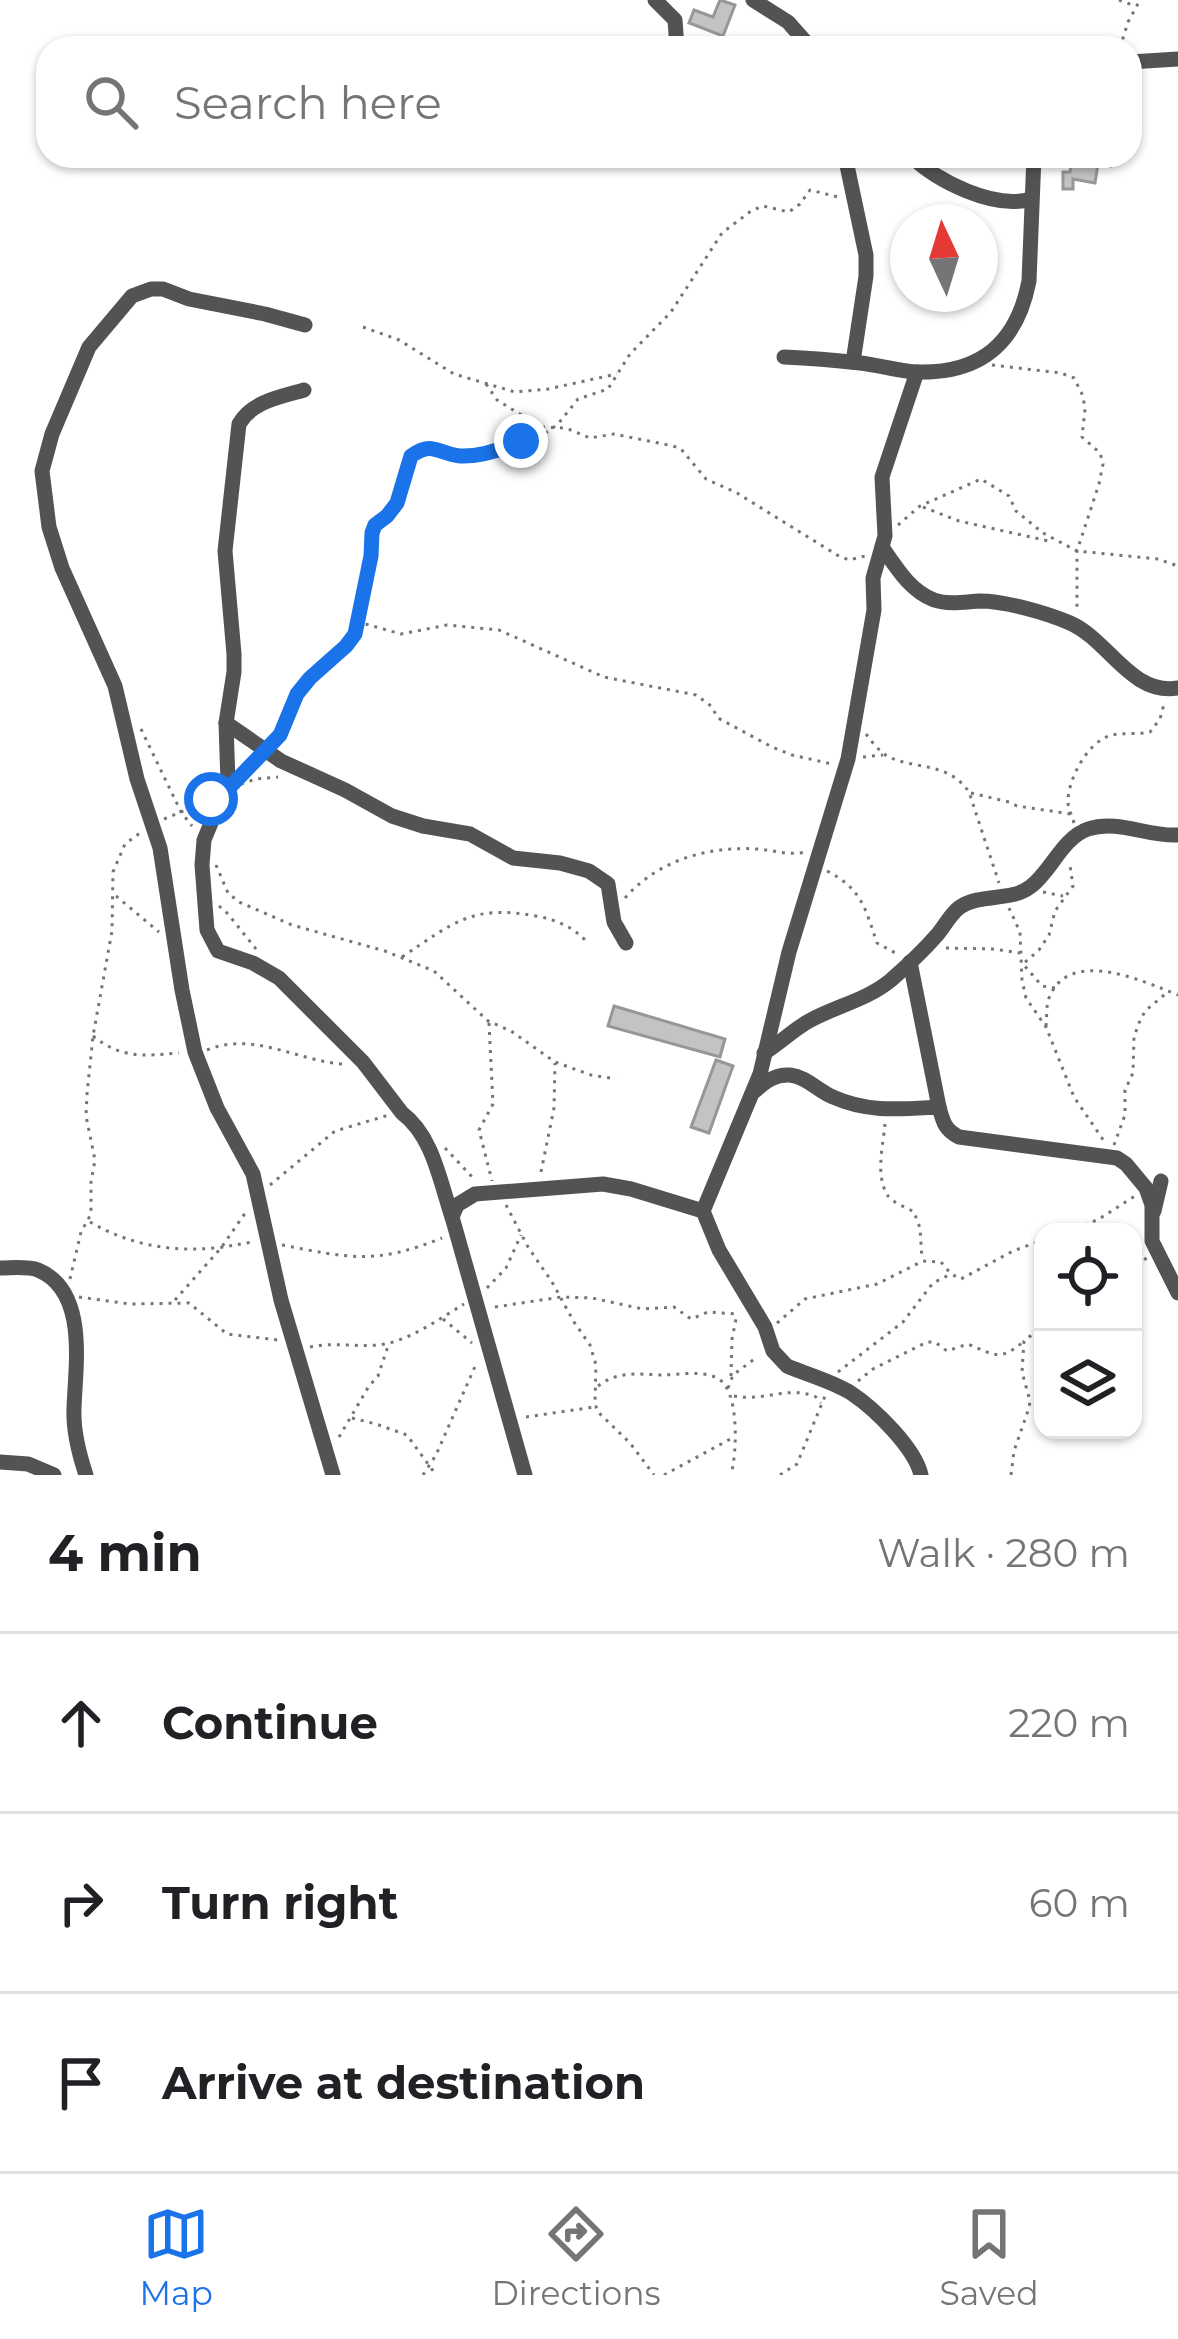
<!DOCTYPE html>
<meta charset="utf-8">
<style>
body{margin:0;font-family:Montserrat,sans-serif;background:#f6f6f6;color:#202124}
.controls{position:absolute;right:36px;bottom:36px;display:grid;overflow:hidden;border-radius:24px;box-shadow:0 3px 9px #0004}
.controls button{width:108px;height:108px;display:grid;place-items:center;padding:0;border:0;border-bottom:3px solid #e0e0e0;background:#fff;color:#202124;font:60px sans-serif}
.compass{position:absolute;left:890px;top:204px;width:108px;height:108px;border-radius:50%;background:#fff;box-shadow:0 3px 9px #0004;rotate:356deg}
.stop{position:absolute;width:36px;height:36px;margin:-27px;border:9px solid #1a73e8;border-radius:50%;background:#fff}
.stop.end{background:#1a73e8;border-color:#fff;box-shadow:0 3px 12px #0008}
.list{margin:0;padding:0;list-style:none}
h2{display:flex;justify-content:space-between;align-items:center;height:156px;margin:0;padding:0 48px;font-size:51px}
h2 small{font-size:39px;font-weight:400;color:#757577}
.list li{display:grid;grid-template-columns:78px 1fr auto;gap:36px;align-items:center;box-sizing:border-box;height:180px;padding:0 48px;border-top:3px solid #e0e0e0}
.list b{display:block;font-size:45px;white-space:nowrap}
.list em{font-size:39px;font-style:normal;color:#757577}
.icon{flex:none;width:66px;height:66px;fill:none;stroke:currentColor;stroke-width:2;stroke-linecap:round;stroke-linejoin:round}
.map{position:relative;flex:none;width:1178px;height:1475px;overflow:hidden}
.search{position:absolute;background:#fff;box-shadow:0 3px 9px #0004;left:36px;right:36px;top:36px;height:132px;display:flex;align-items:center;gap:30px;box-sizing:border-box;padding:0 42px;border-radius:36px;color:#757577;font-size:45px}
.sheet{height:696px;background:#fff}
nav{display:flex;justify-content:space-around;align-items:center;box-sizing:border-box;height:168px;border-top:3px solid #e0e0e0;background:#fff;font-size:33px;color:#757577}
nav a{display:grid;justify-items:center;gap:6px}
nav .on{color:#1a73e8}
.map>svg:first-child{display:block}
.building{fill:#c3c3c3;stroke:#979797;stroke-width:3}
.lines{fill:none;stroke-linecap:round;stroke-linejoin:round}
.path{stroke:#757575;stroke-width:3;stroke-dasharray:3 6;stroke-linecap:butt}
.minor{stroke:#535353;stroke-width:15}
.route{stroke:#1a73e8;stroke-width:15}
</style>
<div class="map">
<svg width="1178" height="1475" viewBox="0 0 1178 1475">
<rect width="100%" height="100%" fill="#fff"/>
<g class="building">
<path d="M720,0L735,5L723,36L689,23L694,10L713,17Z"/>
<path d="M1072,156H1091L1090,163L1098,164L1095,183L1073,179V189H1063V172H1070Z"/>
<path d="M614,1006L725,1039L720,1057L608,1026Z"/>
<path d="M716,1060L733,1066L709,1133L691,1127Z"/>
</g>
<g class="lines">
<g class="path">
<path d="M1119,0L1135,6"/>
<path d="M1120,48L1128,22L1140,0"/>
<path d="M1109,156L1111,168"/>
<path d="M363,327L399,340L454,374L515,392L548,389L617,374"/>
<path d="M992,365L1061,373L1074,378L1083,396L1085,409L1082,437L1100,453L1103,464L1099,484L1077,551V612"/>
<path d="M486,384L497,400L541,427L566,428L590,438L614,434L673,446L681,449L706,479L737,493L837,555L849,560L865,556"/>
<path d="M923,507L959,521L1053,542"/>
<path d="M898,525L920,506L981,479L1009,496L1016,511L1043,533L1077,551L1158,559L1178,566"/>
<path d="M357,625L371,556L372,533L379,519L387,516L397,503L411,456L425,449H442L456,456L502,449L547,432L558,424L578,399L608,389L630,354L671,312L722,233L751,211L763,206L789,212L800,204L810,190L838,197"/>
<path d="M141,729L181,812L192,826"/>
<path d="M866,734C872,742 879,751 887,756C914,770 948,761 969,792L999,883"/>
<path d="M274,741C289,725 289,705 302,688C314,671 331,661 345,647C352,639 356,630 362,623L401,634L447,625L499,630L604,677L696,695L711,706L718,718L772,747L792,755L832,764"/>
<path d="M863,757L883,755"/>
<path d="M241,784L256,779L278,777"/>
<path d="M971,793L1009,802L1017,806L1071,814"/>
<path d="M164,819L205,802"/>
<path d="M1074,823C1072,816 1069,810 1068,803C1067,781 1087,743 1109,736C1121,732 1137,735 1150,732L1160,719L1164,704"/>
<path d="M216,865L228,893L239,902L292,925L385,951L434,971L488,1021L511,1031L555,1062L591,1075L616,1079"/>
<path d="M827,871C862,889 865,908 877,943L899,955"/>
<path d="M1043,892L1063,896"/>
<path d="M116,896L159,932"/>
<path d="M625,898C658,860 708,846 757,849C774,850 788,856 805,852"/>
<path d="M219,906L228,914L256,949"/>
<path d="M1009,908L1020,932L1022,980L1026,998L1046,1027L1074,1097L1106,1144"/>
<path d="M946,948L994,949L1020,953"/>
<path d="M402,957C453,923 472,904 536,916C557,920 573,927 587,942"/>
<path d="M1055,988L1042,986L1023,964L1039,950L1049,935L1055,911L1073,886L1070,865"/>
<path d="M489,1023L493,1104L479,1130L492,1181"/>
<path d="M1046,1026C1047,1017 1046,1006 1049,998C1069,946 1145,982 1178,995"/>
<path d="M93,1036C122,1059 144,1056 179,1053"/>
<path d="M207,1050C254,1031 297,1061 343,1064"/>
<path d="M885,1124C883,1146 875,1176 888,1196C893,1203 906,1207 914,1212L920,1228L922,1259"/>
<path d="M1114,1145L1125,1115V1090L1133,1073L1134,1037L1139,1023L1145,1011L1169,991"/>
<path d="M445,1148L475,1180"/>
<path d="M541,1172L554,1108L555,1063"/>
<path d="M270,1185L335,1131L389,1115"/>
<path d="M506,1205L528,1247L552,1282L574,1322L590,1345L596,1365L595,1402L597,1411L630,1443L654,1475"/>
<path d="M90,1222C130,1245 170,1252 215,1248C229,1247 241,1243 255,1242"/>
<path d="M1068,1232L1099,1219L1135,1196"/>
<path d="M282,1245C350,1258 375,1265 442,1238"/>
<path d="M1133,1274L1147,1257"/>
<path d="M70,1279L81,1232L91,1214V1182L95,1160L86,1116L87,1094L93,1036L112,931L113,872L125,844L140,833"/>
<path d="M487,1288L506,1268L521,1235"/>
<path d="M79,1297L130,1304L189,1303L227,1334L278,1340"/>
<path d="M175,1300L221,1248L248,1209"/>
<path d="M495,1307L561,1297L592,1298L643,1309L674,1307L691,1319L708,1312L737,1314"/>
<path d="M443,1319L472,1343"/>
<path d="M777,1323L805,1299L877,1284L923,1261L941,1262L951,1274L961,1279L1013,1251L1043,1240"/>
<path d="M310,1347C333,1342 355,1347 378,1345C408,1342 439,1319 464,1304"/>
<path d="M838,1372L903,1322L933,1283L951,1274"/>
<path d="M731,1376L732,1339L737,1314"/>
<path d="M858,1381L873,1369L927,1342H935L947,1351L968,1344C994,1355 1000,1362 1024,1341"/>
<path d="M598,1386C617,1371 638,1374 661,1375C678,1375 701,1370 717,1378C740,1389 737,1453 731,1475"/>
<path d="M728,1388L733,1375L757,1357"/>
<path d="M734,1396C763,1402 789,1385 816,1397L821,1403"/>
<path d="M526,1417L594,1407"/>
<path d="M352,1418L376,1424L407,1435L436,1475"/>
<path d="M339,1437L369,1386L378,1376L388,1346"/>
<path d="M423,1475L436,1455L477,1362"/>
<path d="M664,1475L734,1437"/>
<path d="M780,1475L797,1464L825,1396"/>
<path d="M1011,1475L1014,1451L1029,1408L1030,1401L1022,1372L1024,1341L1043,1326"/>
</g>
<g class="minor">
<path d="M655,0L675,20L677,48"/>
<path d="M753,0L788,22L811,48"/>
<path d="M1130,62L1178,59"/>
<path d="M845,156L866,255V276L853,362"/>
<path d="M911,156C937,181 994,210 1031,199"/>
<path d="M305,325L265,314L189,299L163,289H151L132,296L89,347L52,434L42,471L49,527L62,568L115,686L137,779L160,848L182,990L195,1052L217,1108L253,1174L281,1300L333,1475"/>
<path d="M784,357C809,358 834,360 860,363C878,365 898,371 916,372C981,374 1017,343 1029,281L1034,156"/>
<path d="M304,390C281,397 252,401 239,424L225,551L234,654V672L226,723L228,782L204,840L202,865L207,930L218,951L253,963L279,978L363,1062L402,1113C433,1136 440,1182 452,1217"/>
<path d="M882,547C896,567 910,591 934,600C949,605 964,602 980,601C1005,601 1047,613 1070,623C1109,640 1131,696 1178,688"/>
<path d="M226,723L281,761L345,790L392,816L423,826L470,834L513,858L560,863L589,871L608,884L614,922L626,943"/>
<path d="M910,962L939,1107"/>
<path d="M764,1053C780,1043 793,1030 809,1021C836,1006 867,1000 891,980C907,966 923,951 937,935C945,926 950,914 960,907C981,893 1010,902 1030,887C1051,872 1062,838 1088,829C1119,819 1147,837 1178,835"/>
<path d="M755,1091C765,1082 775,1074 790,1075C807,1077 818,1091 833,1097C868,1113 902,1109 939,1107C943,1122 945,1130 959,1137L1117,1158L1126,1164L1146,1188L1152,1205V1241L1178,1293"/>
<path d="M703,1211L760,1074L789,952L848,759L874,610L873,578L885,536L882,477L917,372"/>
<path d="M1154,1211L1161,1181"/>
<path d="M0,1268C12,1268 27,1266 38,1270C89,1291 75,1368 74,1409C73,1432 79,1454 86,1475"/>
<path d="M0,1462L28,1464L54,1475"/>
<path d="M525,1475L452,1217L457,1205L475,1194L603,1184L631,1189L703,1211L719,1250L765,1327L773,1351L787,1366C808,1375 832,1381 851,1393C875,1409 915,1448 921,1475"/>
</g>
</g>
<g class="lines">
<path class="route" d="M211,799L226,791L280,735L297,694L310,678L346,646L355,634L371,556L372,533L375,525L387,516L397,503L411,456C433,440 438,454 460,456C480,457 503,449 521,441"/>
</g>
</svg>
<div class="controls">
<button><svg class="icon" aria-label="locate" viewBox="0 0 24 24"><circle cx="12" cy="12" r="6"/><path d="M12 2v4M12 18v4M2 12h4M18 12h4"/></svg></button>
<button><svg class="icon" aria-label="layers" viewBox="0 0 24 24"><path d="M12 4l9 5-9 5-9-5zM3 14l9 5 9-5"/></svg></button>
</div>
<svg class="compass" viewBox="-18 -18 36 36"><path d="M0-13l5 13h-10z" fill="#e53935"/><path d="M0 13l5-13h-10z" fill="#757577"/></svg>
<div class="stop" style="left:211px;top:799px"></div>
<div class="stop end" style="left:521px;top:441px"></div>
<div class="search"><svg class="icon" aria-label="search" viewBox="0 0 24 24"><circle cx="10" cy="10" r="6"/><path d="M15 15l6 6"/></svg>Search here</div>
</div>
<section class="sheet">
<h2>4 min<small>Walk · 280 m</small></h2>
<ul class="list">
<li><svg class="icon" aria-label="ahead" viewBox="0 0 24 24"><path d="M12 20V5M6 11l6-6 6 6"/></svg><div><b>Continue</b></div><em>220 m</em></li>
<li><svg class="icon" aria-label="right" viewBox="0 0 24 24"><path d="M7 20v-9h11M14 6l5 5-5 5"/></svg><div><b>Turn right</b></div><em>60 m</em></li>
<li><svg class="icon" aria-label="arrive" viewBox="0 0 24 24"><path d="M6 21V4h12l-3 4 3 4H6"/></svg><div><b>Arrive at destination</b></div></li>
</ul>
</section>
<nav>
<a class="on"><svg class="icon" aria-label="map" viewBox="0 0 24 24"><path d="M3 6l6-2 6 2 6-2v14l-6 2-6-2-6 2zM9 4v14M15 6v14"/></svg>Map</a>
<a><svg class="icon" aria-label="directions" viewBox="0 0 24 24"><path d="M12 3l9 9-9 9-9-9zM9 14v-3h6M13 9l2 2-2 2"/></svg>Directions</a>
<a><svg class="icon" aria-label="saved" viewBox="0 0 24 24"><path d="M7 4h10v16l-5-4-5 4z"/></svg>Saved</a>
</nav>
